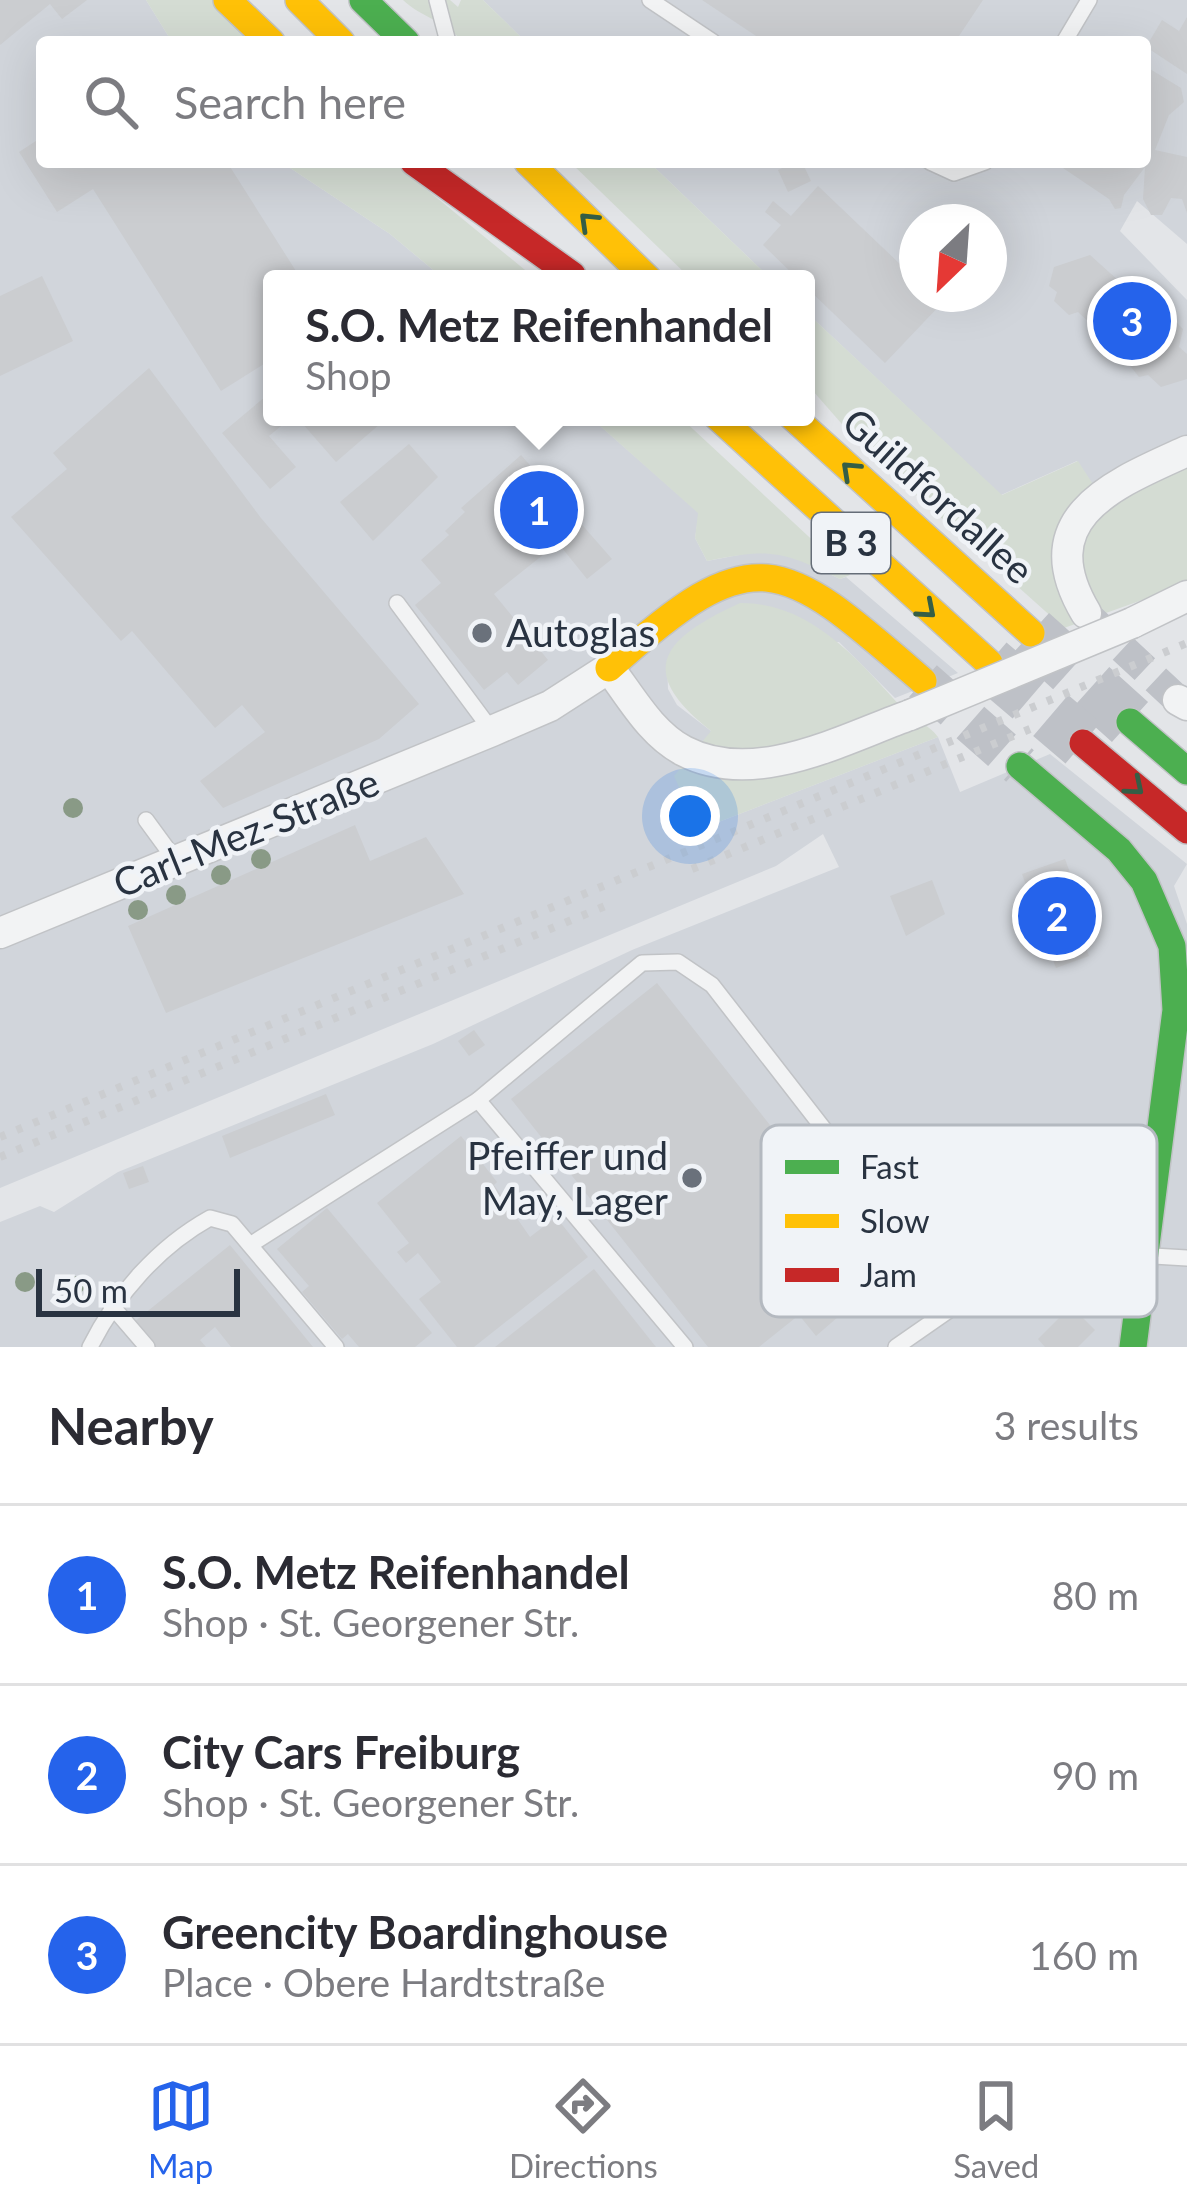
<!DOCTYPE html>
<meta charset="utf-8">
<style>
body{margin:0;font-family:Lato,sans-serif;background:#f7f7f7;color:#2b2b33}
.compass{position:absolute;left:899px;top:204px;width:108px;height:108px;border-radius:50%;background:#fff;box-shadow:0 12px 48px #0002;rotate:205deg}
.scale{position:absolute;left:36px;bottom:30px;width:204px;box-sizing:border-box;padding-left:12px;border:6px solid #293341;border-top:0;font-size:33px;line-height:42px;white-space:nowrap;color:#293341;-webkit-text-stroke:9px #f0f3f7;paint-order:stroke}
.you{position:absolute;left:690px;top:816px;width:42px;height:42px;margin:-30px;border:9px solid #fff;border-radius:50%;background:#1a73e8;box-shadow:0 0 0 18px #1a73e833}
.badge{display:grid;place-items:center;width:78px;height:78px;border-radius:50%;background:#2563eb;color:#fff;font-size:39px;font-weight:700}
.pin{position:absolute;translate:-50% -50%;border:6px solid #fff;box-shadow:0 3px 12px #0006}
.popup{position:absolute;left:263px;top:270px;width:552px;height:156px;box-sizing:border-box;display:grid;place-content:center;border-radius:12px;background:#fff;filter:drop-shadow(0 3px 9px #0005);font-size:39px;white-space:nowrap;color:#7c7c81}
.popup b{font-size:45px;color:#2b2b33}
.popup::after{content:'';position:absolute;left:50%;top:100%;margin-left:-24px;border:24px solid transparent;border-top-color:#fff}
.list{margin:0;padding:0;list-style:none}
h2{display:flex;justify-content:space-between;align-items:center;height:156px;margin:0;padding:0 48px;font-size:51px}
h2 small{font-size:39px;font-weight:400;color:#7c7c81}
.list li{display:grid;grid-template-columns:78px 1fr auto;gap:36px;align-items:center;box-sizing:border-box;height:180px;padding:0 48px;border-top:3px solid #e1e1e2}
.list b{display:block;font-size:45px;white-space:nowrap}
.list p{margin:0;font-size:39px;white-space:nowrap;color:#7c7c81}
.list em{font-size:39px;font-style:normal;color:#7c7c81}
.icon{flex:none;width:66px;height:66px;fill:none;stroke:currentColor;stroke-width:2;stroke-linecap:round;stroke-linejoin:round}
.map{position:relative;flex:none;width:1187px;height:1347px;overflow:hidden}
.search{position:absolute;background:#fff;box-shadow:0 12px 48px #0002;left:36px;right:36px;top:36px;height:132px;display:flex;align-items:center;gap:30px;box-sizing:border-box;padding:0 42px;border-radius:12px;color:#7c7c81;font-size:45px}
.sheet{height:696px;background:#fff}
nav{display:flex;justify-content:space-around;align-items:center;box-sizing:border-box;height:168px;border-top:3px solid #e1e1e2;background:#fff;font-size:33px;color:#7c7c81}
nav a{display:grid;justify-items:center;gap:6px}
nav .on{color:#2563eb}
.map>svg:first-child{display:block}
.built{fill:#d1d5db;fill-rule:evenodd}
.green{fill:#d4dcd3}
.building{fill:#cbcdd0}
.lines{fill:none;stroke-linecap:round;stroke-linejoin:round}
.street-tunnel{stroke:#bec1c7;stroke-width:30;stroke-dasharray:30 15;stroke-linecap:butt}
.secondary-tunnel{stroke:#bec1c7;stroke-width:42;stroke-dasharray:42 21;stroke-linecap:butt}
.highway-tunnel{stroke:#bec1c7;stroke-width:54;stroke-dasharray:54 27;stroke-linecap:butt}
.lane-casing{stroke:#c1c3c6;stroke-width:18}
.street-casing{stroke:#c1c3c6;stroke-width:33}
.fast-casing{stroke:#c1c3c6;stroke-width:30}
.slow-casing{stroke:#c1c3c6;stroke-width:30}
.jam-casing{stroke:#c1c3c6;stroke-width:30}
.lane{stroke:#f2f3f4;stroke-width:15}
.street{stroke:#f2f3f4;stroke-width:30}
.fast{stroke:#4caf50;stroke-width:27}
.slow{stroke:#ffc107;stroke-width:27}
.jam{stroke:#c62828;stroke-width:27}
.rail{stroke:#cbcdd0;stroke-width:8;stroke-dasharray:6 12;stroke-linecap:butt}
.street-bridge-casing{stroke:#c1c3c6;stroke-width:33;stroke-linecap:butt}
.street-bridge{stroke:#f2f3f4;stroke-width:30}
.tree{fill:#899a86}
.oneway{stroke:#355e46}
.poi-dot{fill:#6a717b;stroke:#f0f3f7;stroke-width:4.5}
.labels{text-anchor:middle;stroke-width:9;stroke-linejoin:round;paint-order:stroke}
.shield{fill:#f0f3f7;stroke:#656d78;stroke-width:3}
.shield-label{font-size:36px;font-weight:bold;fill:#293341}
.street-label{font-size:39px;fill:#293341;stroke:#f0f3f7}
.poi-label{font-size:39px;fill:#293341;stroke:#f0f3f7;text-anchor:start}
.key{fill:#f0f3f7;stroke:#b4b9c0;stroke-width:3}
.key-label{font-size:33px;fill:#293341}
</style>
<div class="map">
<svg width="1187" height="1347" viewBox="0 0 1187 1347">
<rect width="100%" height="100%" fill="#e3e5e8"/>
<g class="built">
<path d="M0,0H146L172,42H42V162H281L390,234L444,279H272V417H590L699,513L695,538L707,561L749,553H786L840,579L846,577L958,673L895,698L839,642L667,660L668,689L677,705L711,731L698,830L938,737L960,792L1050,754L1187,864L1174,886L1187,924V1347H0V1222L40,1206L54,1212L118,1172L433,1044L632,950L839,867L823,834L776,866L0,1188Z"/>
<path d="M483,0H1187V244L1137,201L1120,231L1187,300V463L1107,506L1077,461L1001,495L806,312V279H771L649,162H1145V42H526ZM917,222H989V294H917Z"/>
</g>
<g class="green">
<path d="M146,0H212L256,42H172Z"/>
<path d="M403,0H450L458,7L461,0H483L526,42H462C449,22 420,17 403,0Z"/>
<path d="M281,162H393L536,279H444L390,234Z"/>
<path d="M570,162H649L771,279H691Z"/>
<path d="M806,312L1002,495L1078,461L1107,506L1187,463V584L1064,628L862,447L806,383Z"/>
<path d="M590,417H680L850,575L840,579C782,551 771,548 707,561L695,538L698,513Z"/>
<path d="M740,603C810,602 858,659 902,708C913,720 929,724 938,737L698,830L674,776L711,731C633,670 664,638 740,603Z"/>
</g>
<g class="building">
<path d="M0,0H87L62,19L50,4L0,45Z"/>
<path d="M702,0H983L955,42H765Z"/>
<path d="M1187,17V74L1146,47L1162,20L1179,31Z"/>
<path d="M1145,66L1181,88L1184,102L1169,115L1155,150L1187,157V213L1182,199L1171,198L1162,215H1151L1143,199L1145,167L1124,195L1121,208L1115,209L1109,199L1063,168L1066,162H1145Z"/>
<path d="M42,137V162H227L301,279H272V359L221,391L93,189L57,212L19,152Z"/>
<path d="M795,162H802L811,181L788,192L778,170Z"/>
<path d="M818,186L902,266L916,261L917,294H932L942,303L885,363L806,287V279H798L763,245L781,225L765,212L773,201L791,216Z"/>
<path d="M1090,255L1160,318L1169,315L1183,329L1179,347L1187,354V379L1161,387L1148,375L1139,377L1112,343L1104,346L1089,333L1091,324L1078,312L1069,315L1054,301L1057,292L1049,286L1054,267Z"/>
<path d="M42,276L73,341L0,376V296Z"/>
<path d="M149,368L261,518L419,704L379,739L223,808L200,781L265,732L242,705L215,728L132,631L121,641L11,517L67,469L53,453Z"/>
<path d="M272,391V417H292L269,436L296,467L270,489L222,433Z"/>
<path d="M309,417H388L336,462L302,423Z"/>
<path d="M409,444L438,477L373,541L340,502Z"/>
<path d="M521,455L612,559L587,579L558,543L494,594L548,660L518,685L507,672L484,690L415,605L441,583L421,560L449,535L445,531L465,512L461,508Z"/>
<path d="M355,825L370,861L426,837L464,894L166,1013L128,926Z"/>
<path d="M1065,859L1075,886L1065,889L1089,956L1056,968L1022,874Z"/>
<path d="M932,880L945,914L906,936L890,896Z"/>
<path d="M657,983L874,1256L869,1259L883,1278L816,1336L799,1315L759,1347H708L511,1099Z"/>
<path d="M474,1030L485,1045L469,1056L458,1041Z"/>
<path d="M326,1094L335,1115L230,1158L222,1136Z"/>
<path d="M461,1136L497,1182L494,1185L530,1237L556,1217L588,1257L474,1347H457L419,1299L441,1282L418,1253L406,1263L397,1252L409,1243L377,1203Z"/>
<path d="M143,1166L149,1182L129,1189L123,1173Z"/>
<path d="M327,1208L432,1333L415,1347H359L348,1334L342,1339L302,1292L309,1286L277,1249Z"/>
<path d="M230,1245L313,1347H231L215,1327L200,1340L206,1347H154L134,1322Z"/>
<path d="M594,1269L656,1347H495Z"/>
<path d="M1071,1306L1095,1330L1078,1347H1045L1038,1339Z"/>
</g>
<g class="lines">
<path class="street-tunnel" d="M1090,618L1178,700"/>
<path class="secondary-tunnel" d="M923,681L1020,766"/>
<g class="highway-tunnel">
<path d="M1031,633L1130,722"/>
<path d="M989,663L1083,743"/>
</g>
<g class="lane-casing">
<g id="lane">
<path d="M437,0L448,42"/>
<path d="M650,0L713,42"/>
<path d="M1064,42L1089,0"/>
<path d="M930,162L954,173L985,162"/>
<path d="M397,603L492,731"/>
<path d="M146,820L176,861"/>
<path d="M478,1100L685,1347"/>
<path d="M250,1245L478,1100L642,963L678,962L712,985L959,1303"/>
<path d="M111,1305L147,1347"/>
<path d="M90,1347C116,1295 158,1247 210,1218L232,1224L336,1347"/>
<path d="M896,1347L1037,1249L1187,1258"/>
</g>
</g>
<g class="street-casing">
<g id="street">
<path d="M1086,613C1028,516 1117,483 1187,451"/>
<path d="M1132,623L1187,596"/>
<path d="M1178,700L1187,705"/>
<path d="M0,933L492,731L550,706L609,668C631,697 651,734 684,751C755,788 843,739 910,715"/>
</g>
</g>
<g class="fast-casing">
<g id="fast">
<path d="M363,0L406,42"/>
<path d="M1130,722L1187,771"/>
<path d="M1020,766L1119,850L1144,881L1172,946L1176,1010L1133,1347"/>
</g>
</g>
<g class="slow-casing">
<g id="slow">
<path d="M227,0L271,42"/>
<path d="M299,0L341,42"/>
<path d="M528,162L648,279"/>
<path d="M718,417L989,663"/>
<path d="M793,417L1031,633"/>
<path d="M609,668C757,534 781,558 923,681"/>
</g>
</g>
<g class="jam-casing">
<g id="jam">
<path d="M414,162L572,275"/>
<path d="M1083,743L1187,830"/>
</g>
</g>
<use href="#lane" class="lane"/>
<use href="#street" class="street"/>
<use href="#fast" class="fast"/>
<use href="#slow" class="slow"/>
<use href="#jam" class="jam"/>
<g class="rail">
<path d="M692,869L1030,729"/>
<path d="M0,1137L1187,643"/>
<path d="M0,1157L615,902"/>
</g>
<g class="street-bridge-casing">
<path id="street-bridge" d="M910,715L1132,623"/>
</g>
<use href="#street-bridge" class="street-bridge"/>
</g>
<g class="tree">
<circle cx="73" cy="808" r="10"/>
<circle cx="261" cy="859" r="10"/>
<circle cx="221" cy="875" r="10"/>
<circle cx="176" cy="895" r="10"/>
<circle cx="138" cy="910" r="10"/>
<circle cx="25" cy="1282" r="10"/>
<circle cx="74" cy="1286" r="10"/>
</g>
<defs><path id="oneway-chevron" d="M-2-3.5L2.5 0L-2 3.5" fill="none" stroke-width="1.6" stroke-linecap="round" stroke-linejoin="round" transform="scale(3)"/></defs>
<g class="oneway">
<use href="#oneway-chevron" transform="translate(588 221) rotate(-136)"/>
<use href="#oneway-chevron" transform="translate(850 470) rotate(-137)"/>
<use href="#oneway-chevron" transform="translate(927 610) rotate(41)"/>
<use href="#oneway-chevron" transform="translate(1135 787) rotate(40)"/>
</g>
<g class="poi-dot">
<circle cx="482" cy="633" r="12"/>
<circle cx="692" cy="1178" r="12"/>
</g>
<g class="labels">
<rect class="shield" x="812" y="513" width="78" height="60" rx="9"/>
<g class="shield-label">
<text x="851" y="556">B 3</text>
</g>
<g class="street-label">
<text transform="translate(938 496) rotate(42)" y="14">Guildfordallee</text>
<text transform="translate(246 833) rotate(-22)" y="14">Carl-Mez-Straße</text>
</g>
<g class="poi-label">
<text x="506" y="647">Autoglas</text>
<text x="668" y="1170" text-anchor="end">Pfeiffer und<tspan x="668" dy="45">May, Lager</tspan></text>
</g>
</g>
<rect x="761" y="1125" width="396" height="192" rx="18" class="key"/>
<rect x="785" y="1160" width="54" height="14" fill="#4caf50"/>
<rect x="785" y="1214" width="54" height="14" fill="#ffc107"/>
<rect x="785" y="1268" width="54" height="14" fill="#c62828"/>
<g class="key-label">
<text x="860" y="1179">Fast</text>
<text x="860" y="1233">Slow</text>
<text x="860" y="1287">Jam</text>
</g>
</svg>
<svg class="compass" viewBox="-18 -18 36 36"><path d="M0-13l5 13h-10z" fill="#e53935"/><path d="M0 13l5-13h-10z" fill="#7c7c81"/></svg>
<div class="scale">50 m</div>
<div class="you"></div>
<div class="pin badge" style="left:539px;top:510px">1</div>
<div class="popup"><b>S.O. Metz Reifenhandel</b>Shop</div>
<div class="pin badge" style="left:1057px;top:916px">2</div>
<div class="pin badge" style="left:1132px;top:321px">3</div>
<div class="search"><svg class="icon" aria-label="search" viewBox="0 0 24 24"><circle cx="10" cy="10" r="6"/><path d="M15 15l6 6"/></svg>Search here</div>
</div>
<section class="sheet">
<h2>Nearby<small>3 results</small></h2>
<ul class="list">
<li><span class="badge">1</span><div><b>S.O. Metz Reifenhandel</b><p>Shop · St. Georgener Str.</p></div><em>80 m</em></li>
<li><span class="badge">2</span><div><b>City Cars Freiburg</b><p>Shop · St. Georgener Str.</p></div><em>90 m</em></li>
<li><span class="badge">3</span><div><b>Greencity Boardinghouse</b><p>Place · Obere Hardtstraße</p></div><em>160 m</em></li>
</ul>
</section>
<nav>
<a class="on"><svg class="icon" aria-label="map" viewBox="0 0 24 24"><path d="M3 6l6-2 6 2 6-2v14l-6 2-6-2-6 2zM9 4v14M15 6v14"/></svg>Map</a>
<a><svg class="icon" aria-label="directions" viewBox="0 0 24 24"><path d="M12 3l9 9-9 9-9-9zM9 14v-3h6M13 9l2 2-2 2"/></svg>Directions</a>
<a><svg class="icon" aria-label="saved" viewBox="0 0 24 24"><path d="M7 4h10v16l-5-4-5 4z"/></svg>Saved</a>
</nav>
